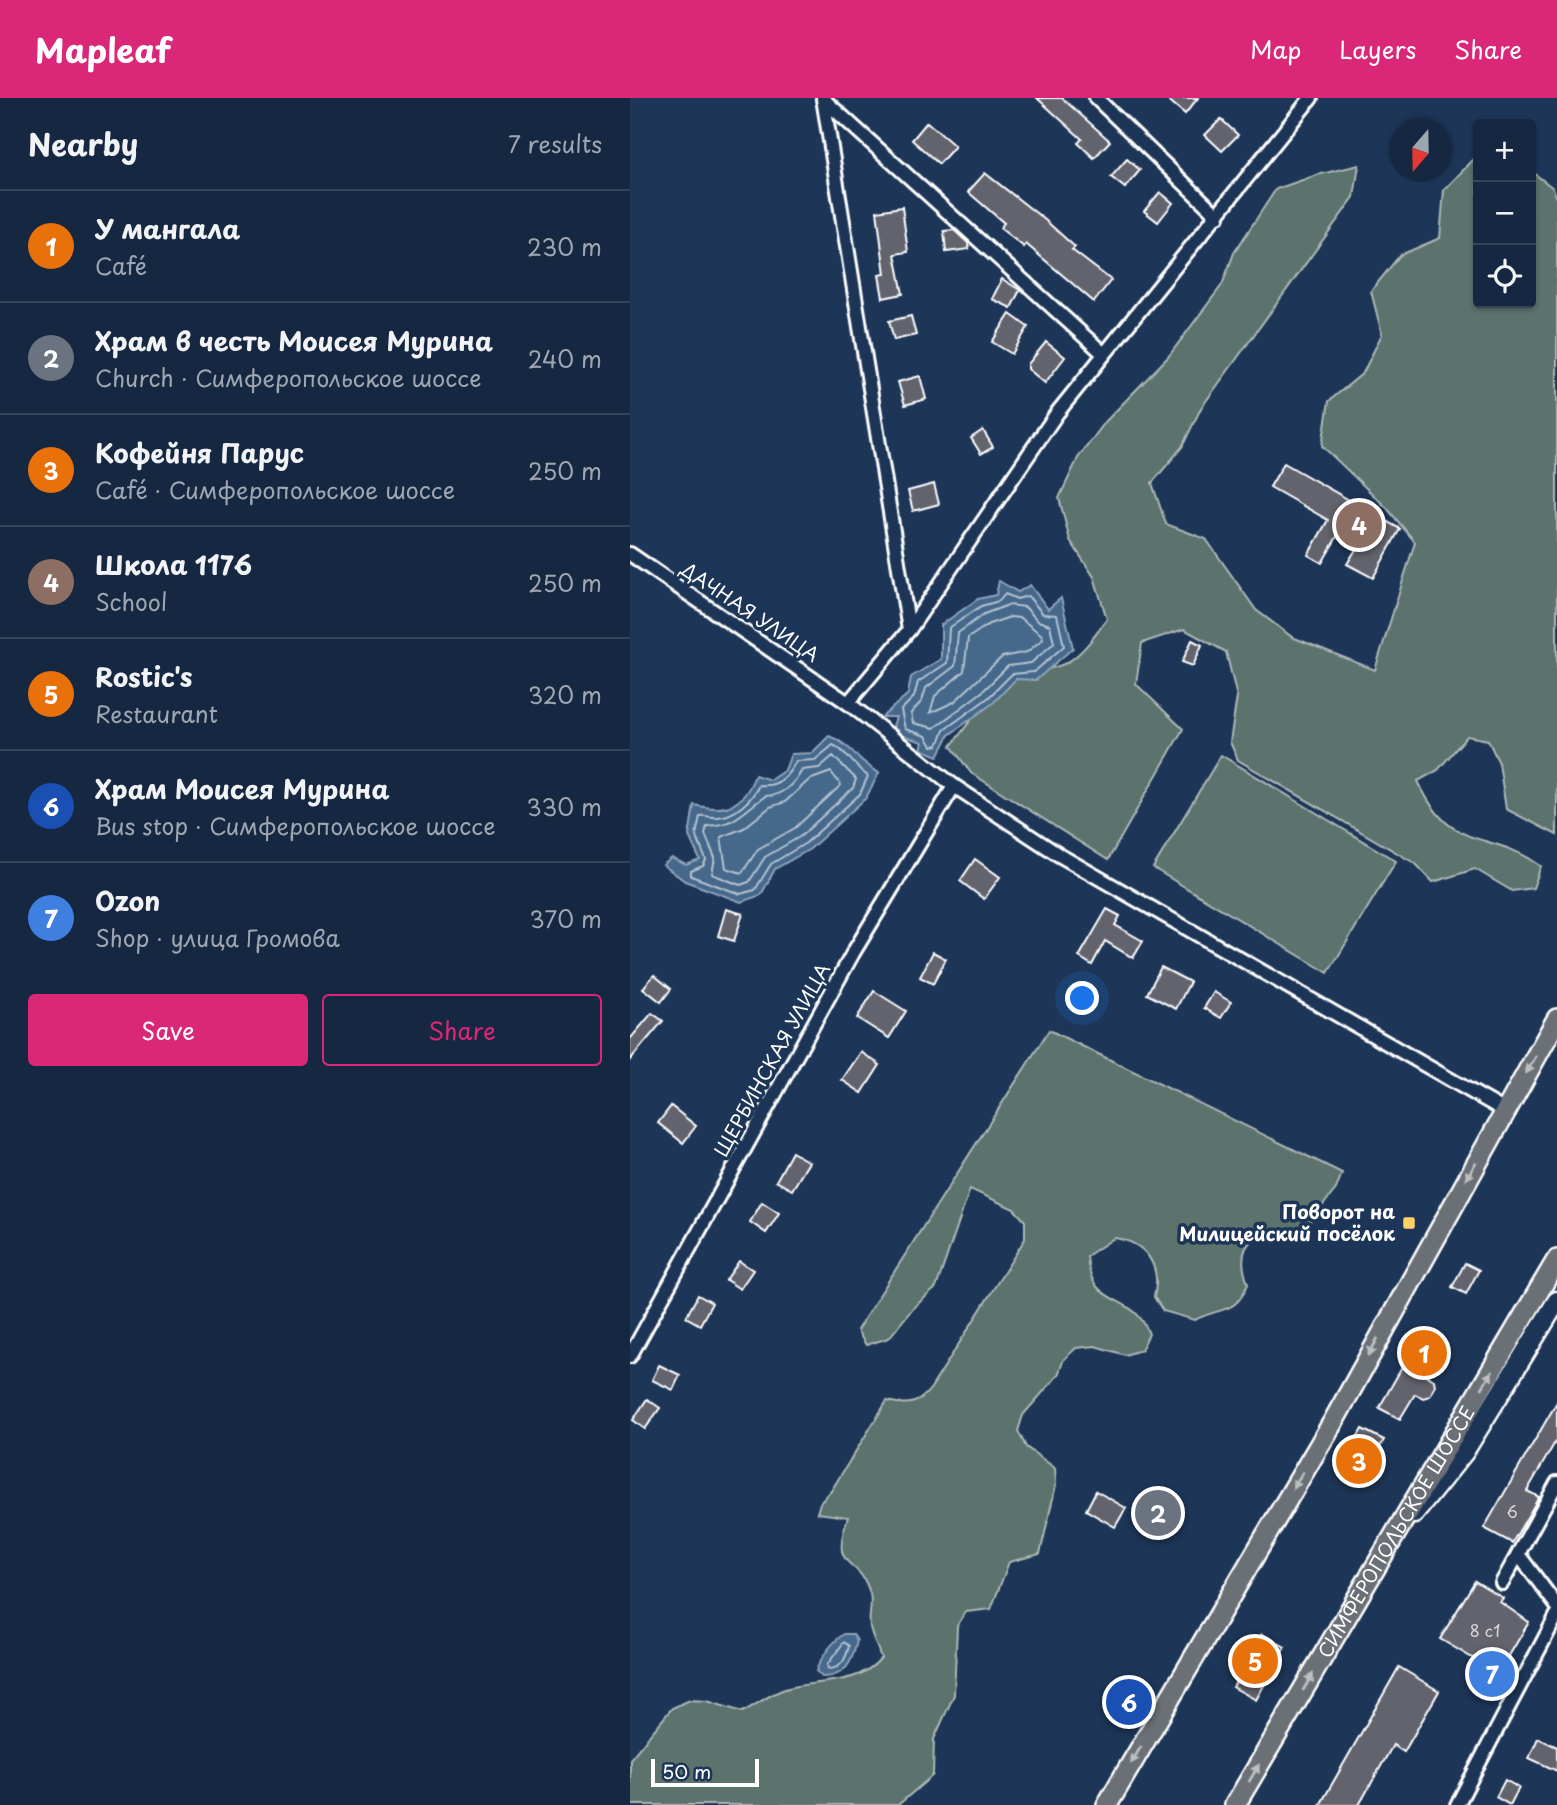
<!DOCTYPE html>
<meta charset="utf-8">
<style>
body{margin:0;font-family:"Playpen Sans",sans-serif;background:#1f3048;color:#f1f3f6}
.controls{position:absolute;right:21px;top:21px;display:grid;overflow:hidden;border-radius:7px;box-shadow:0 2px 5px #0004}
.controls button{width:63px;height:63px;display:grid;place-items:center;padding:0;border:0;border-bottom:2px solid #35445a;background:#162841;color:#f1f3f6;font:35px sans-serif}
.compass{position:absolute;left:759px;top:21px;width:63px;height:63px;border-radius:50%;background:#162841;box-shadow:0 2px 5px #0004;rotate:200deg}
.scale{position:absolute;left:21px;bottom:18px;width:108px;box-sizing:border-box;padding-left:7px;border:4px solid #fff;border-top:0;font-size:19px;line-height:24px;white-space:nowrap;color:#fff;-webkit-text-stroke:5px #1d3557;paint-order:stroke}
.you{position:absolute;left:453px;top:901px;width:24px;height:24px;margin:-18px;border:5px solid #fff;border-radius:50%;background:#1a73e8;box-shadow:0 0 0 10px #1a73e833}
.badge{display:grid;place-items:center;width:46px;height:46px;border-radius:50%;background:#db2777;color:#fff;font-size:23px;font-weight:700}
.pin{position:absolute;translate:-50% -50%;border:4px solid #fff;box-shadow:0 2px 7px #0006}
.list{margin:0;padding:0;list-style:none}
h2{display:flex;justify-content:space-between;align-items:center;height:91px;margin:0;padding:0 28px;font-size:30px}
h2 small{font-size:23px;font-weight:400;color:#9ea6b1}
.list li{display:grid;grid-template-columns:46px 1fr auto;gap:21px;align-items:center;box-sizing:border-box;height:112px;padding:0 28px;border-top:2px solid #35445a}
.list b{display:block;font-size:26px;white-space:nowrap}
.list p{margin:0;font-size:23px;white-space:nowrap;color:#9ea6b1}
.list em{font-size:23px;font-style:normal;color:#9ea6b1}
.actions{display:flex;gap:14px;padding:21px 28px}
.actions a{flex:1;padding:16px 0;border:2px solid #db2777;border-radius:7px;text-align:center;font-size:24px;color:#db2777}
.actions .main{background:#db2777;color:#fff}
.icon{flex:none;width:38px;height:38px;fill:none;stroke:currentColor;stroke-width:2;stroke-linecap:round;stroke-linejoin:round}
.map{position:relative;flex:none;width:927px;height:1707px;overflow:hidden}
header{display:flex;align-items:center;gap:42px;box-sizing:border-box;height:98px;padding:0 35px;background:#db2777;color:#fff}
header strong{font-size:33px}
nav{display:flex;gap:38px;margin-inline-start:auto;font-size:24px}
main{display:flex}
aside{flex:1;background:#162841}
.map>svg:first-child{display:block}
.green{fill:#5c726d;stroke:#aeb8b6;stroke-width:2}
.water{fill:#44688b;stroke:#8fa4b9;stroke-width:2}
.lines{fill:none;stroke-linecap:round;stroke-linejoin:round}
.shore{stroke:#b4c3d1;stroke-width:2}
.building{fill:#63636d;stroke:#fff;stroke-width:2}
.street-casing{stroke:#fff;stroke-width:18}
.secondary-casing{stroke:#fff;stroke-width:23}
.primary-casing{stroke:#fff;stroke-width:24}
.street{stroke:#1d3557;stroke-width:12}
.secondary{stroke:#1d3557;stroke-width:18}
.primary{stroke:#6a7074;stroke-width:19}
.oneway{fill:#bcbfc0}
.poi-dot{fill:#ffd166;stroke:#1d3557;stroke-width:2.5}
.labels{text-anchor:middle;stroke-width:7;stroke-linejoin:round;paint-order:stroke}
.number-label{font-size:16px;fill:#d8d8da}
.street-label{font-size:19px;fill:#fff;stroke:#1d3557}
.poi-label{font-size:19px;font-weight:bold;fill:#fff;stroke:#1d3557;text-anchor:end}
</style>
<header>
<strong>Mapleaf</strong>
<nav><a>Map</a><a>Layers</a><a>Share</a></nav>
</header>
<main>
<aside>
<h2>Nearby<small>7 results</small></h2>
<ul class="list">
<li><span class="badge" style="background:#e8710a">1</span><div><b>У мангала</b><p>Café</p></div><em>230 m</em></li>
<li><span class="badge" style="background:#6b7280">2</span><div><b>Храм в честь Моисея Мурина</b><p>Church · Симферопольское шоссе</p></div><em>240 m</em></li>
<li><span class="badge" style="background:#e8710a">3</span><div><b>Кофейня Парус</b><p>Café · Симферопольское шоссе</p></div><em>250 m</em></li>
<li><span class="badge" style="background:#8d6e63">4</span><div><b>Школа 1176</b><p>School</p></div><em>250 m</em></li>
<li><span class="badge" style="background:#e8710a">5</span><div><b>Rostic's</b><p>Restaurant</p></div><em>320 m</em></li>
<li><span class="badge" style="background:#1a4fb4">6</span><div><b>Храм Моисея Мурина</b><p>Bus stop · Симферопольское шоссе</p></div><em>330 m</em></li>
<li><span class="badge" style="background:#3f7fe0">7</span><div><b>Ozon</b><p>Shop · улица Громова</p></div><em>370 m</em></li>
</ul>
<div class="actions"><a class="main">Save</a><a>Share</a></div>
</aside>
<div class="map">
<svg width="927" height="1707" viewBox="0 0 927 1707">
<rect width="100%" height="100%" fill="#1d3557"/>
<filter id="ink" filterUnits="userSpaceOnUse"><feTurbulence type="fractalNoise" baseFrequency=".0143" numOctaves="2"/><feDisplacementMap in="SourceGraphic" scale="14" xChannelSelector="R" yChannelSelector="G"/><feConvolveMatrix kernelMatrix="1 2 1 2 8 2 1 2 1" color-interpolation-filters="sRGB"/></filter>
<g filter="url(#ink)">
<g class="green">
<path d="M845,60H848V205H901V73L923,90L927,101V737L876,711L869,665L858,642L837,638L808,672L788,683C822,758 857,729 911,768L903,790L882,793L845,771L803,784L786,766L608,662L600,644L607,599L596,554L554,531L512,545L506,586L553,631L478,762L341,675L321,648L357,601L389,570C436,578 451,557 477,521L464,479L440,442L429,400L448,360L476,323L538,259L592,187L604,155L646,91L687,77L729,67L724,99L571,310L552,349L522,385L536,426L576,441L626,512L662,539L745,572L785,444L757,410L692,348L699,303L733,275L752,236L741,193L770,157L810,140L814,92Z"/>
<path d="M591,657L766,763L698,875L523,770Z"/>
<path d="M419,932L712,1075L706,1091L674,1131C634,1133 600,1137 618,1186C605,1218 591,1208 565,1222L533,1213L524,1199C532,1168 516,1144 484,1140L457,1158C461,1214 503,1191 519,1236L511,1252L495,1257L465,1248L446,1250L434,1261L428,1277L393,1317L388,1333L396,1349L425,1370L426,1387L410,1456L379,1464L361,1511L336,1514L327,1528L324,1597L304,1641L303,1677L268,1707H0V1661L42,1610L60,1602L77,1603L112,1614C127,1607 139,1596 155,1591C189,1580 226,1590 251,1560C248,1550 242,1539 240,1529C238,1518 243,1506 240,1496C230,1456 198,1476 218,1419L187,1415L190,1405L201,1393L257,1303C278,1308 288,1307 301,1290L395,1141V1123L384,1111L340,1091L306,1190L283,1210L259,1240L236,1247L227,1232Z"/>
</g>
<g class="water">
<path d="M369,483L388,494L400,487L418,511L431,500L443,550L406,582L386,581L363,605L319,637L308,658L291,651L293,644L272,638L263,628L266,619H252L278,596L281,579L311,561V527L348,501L366,497Z"/>
<path d="M199,638C221,646 227,663 249,675L236,700L180,751L145,771L131,797L111,804L55,783L33,767L42,760L56,767L70,762L59,738L64,707C96,715 113,709 125,677L140,682L155,672L161,656L182,655Z"/>
<path d="M214,1536H223L227,1543C222,1564 216,1579 192,1579L186,1573C191,1559 202,1544 214,1536Z"/>
</g>
<g class="lines">
<g class="shore">
<path d="M375,496L387,501L398,498L413,516L427,517L434,548L404,574L382,576L358,600L314,632L308,647L302,648L296,638L275,631L271,612L284,599L288,584L317,565L319,530L351,508L369,503Z"/>
<path d="M378,507L395,509L408,523L420,527L424,545L401,565L378,568L352,594L304,630L283,625L281,615L292,603L296,590L325,568L328,535L354,516Z"/>
<path d="M380,519L390,520L412,537L413,541L397,554L372,559L324,604L300,615L305,598L334,573L338,540L359,526Z"/>
<path d="M203,647C216,652 225,670 238,678L230,696L176,745L141,766L125,792L110,796L61,778V773L73,768L76,762L66,737L70,718C76,717 82,720 88,719C105,718 122,702 129,687C148,689 157,680 166,663L185,662Z"/>
<path d="M203,658L226,681L223,690L171,738L135,759L119,784L110,787L82,776L85,760L75,736L77,728C108,726 111,715 134,699C136,697 141,698 144,697C156,694 167,682 172,672L189,670Z"/>
<path d="M201,674L211,687L165,730L128,751L112,775L96,770L91,739L114,730L140,709L155,704L179,682Z"/>
<path d="M214,1544L219,1548C216,1560 212,1571 198,1571L197,1567Z"/>
</g>
</g>
<g class="building">
<path d="M407,0H432L480,43L464,60L448,45L452,41Z"/>
<path d="M536,0H568L555,16Z"/>
<path d="M591,21L608,37L592,53L575,37Z"/>
<path d="M297,24L325,48L309,66L282,42Z"/>
<path d="M497,61L510,72L495,90L481,79Z"/>
<path d="M355,75L415,122L445,149L442,152L481,182L464,204L396,146L394,149L370,130L374,125L338,94Z"/>
<path d="M530,94L543,105L528,124L514,113Z"/>
<path d="M272,109L278,154L265,156L273,196L253,200L249,177L255,176L247,113Z"/>
<path d="M324,132L338,145L339,151L316,154L314,133Z"/>
<path d="M372,181L390,192L381,210L362,201Z"/>
<path d="M380,216L398,229L382,256L362,244Z"/>
<path d="M281,218L286,237L264,242L259,223Z"/>
<path d="M416,244L435,259L415,285L398,271V266Z"/>
<path d="M290,278L296,301L275,307L268,284Z"/>
<path d="M353,332L363,349L351,356L341,340Z"/>
<path d="M654,365L770,431L743,480L717,466L728,448L708,437L692,465L678,457L698,422L640,389Z"/>
<path d="M304,386L309,406L283,413L278,393Z"/>
<path d="M562,542L572,547L563,568L552,564Z"/>
<path d="M345,761L370,779L354,801L330,783Z"/>
<path d="M96,811L113,816L104,843L88,838Z"/>
<path d="M477,811L490,818L485,827L513,843L503,860L475,843L462,867L449,859Z"/>
<path d="M303,854L316,861L303,886L290,879Z"/>
<path d="M531,869L560,884L546,911L517,896Z"/>
<path d="M24,877L41,891L31,904L13,890Z"/>
<path d="M244,893L276,913L259,940L227,920Z"/>
<path d="M584,894L601,904L591,920L574,910Z"/>
<path d="M22,915L33,923L0,962V941Z"/>
<path d="M231,954L250,967L232,995L212,982Z"/>
<path d="M41,1008L66,1028L53,1045L28,1025Z"/>
<path d="M162,1054L179,1064L162,1092L146,1083Z"/>
<path d="M132,1104L149,1115L136,1135L120,1124Z"/>
<path d="M109,1163L123,1172L110,1191L96,1182Z"/>
<path d="M835,1165L849,1172L836,1196L822,1189Z"/>
<path d="M68,1197L82,1205L70,1227L56,1219Z"/>
<path d="M792,1234L813,1246L796,1277L804,1282L805,1288L800,1298L793,1300L785,1296L770,1321L749,1310Z"/>
<path d="M29,1267L50,1277L43,1292L22,1282Z"/>
<path d="M17,1301L30,1310L15,1331L3,1322Z"/>
<path d="M927,1304V1341L897,1393L909,1399L882,1445L854,1430Z"/>
<path d="M732,1331L754,1342L729,1386L709,1372Z"/>
<path d="M466,1393L496,1410L485,1429L456,1412Z"/>
<path d="M519,1401L543,1414L536,1428L512,1416Z"/>
<path d="M845,1483L873,1500L870,1504L899,1524L864,1583L845,1571L849,1564L810,1541Z"/>
<path d="M632,1536L655,1549L626,1602L603,1589Z"/>
<path d="M769,1569L809,1593L774,1654L763,1647L729,1707H690Z"/>
<path d="M908,1640L927,1649V1673L899,1660Z"/>
<path d="M875,1682L889,1690L880,1707L866,1699Z"/>
</g>
<g class="lines">
<g class="street-casing">
<g id="street">
<path d="M193,0L279,532"/>
<path d="M466,0L588,118"/>
<path d="M193,1L474,256"/>
<path d="M0,456L218,605L324,688L429,757L875,1013"/>
<path d="M218,605L279,532L427,315L681,0"/>
<path d="M0,1258L223,855L324,688"/>
<path d="M888,1456L927,1508"/>
<path d="M872,1485L927,1385"/>
<path d="M827,1707L927,1517"/>
</g>
</g>
<g class="secondary-casing">
<path id="secondary" d="M784,1416L834,1354L927,1203"/>
</g>
<g class="primary-casing">
<g id="primary">
<path d="M477,1707L703,1324L927,921"/>
<path id="s1" d="M605,1707L927,1162"/>
</g>
</g>
<use href="#street" class="street"/>
<use href="#secondary" class="secondary"/>
<use href="#primary" class="primary"/>
</g>
<defs><path id="oneway-solid" d="M-6-.8H1V-3.2L6.5 0L1 3.2V.8H-6Z" transform="scale(1.75)"/></defs>
<g class="oneway">
<use href="#oneway-solid" transform="translate(901 967) rotate(120)"/>
<use href="#oneway-solid" transform="translate(841 1073) rotate(120)"/>
<use href="#oneway-solid" transform="translate(743 1249) rotate(118)"/>
<use href="#oneway-solid" transform="translate(857 1282) rotate(-59)"/>
<use href="#oneway-solid" transform="translate(668 1382) rotate(121)"/>
<use href="#oneway-solid" transform="translate(678 1584) rotate(-59)"/>
<use href="#oneway-solid" transform="translate(506 1657) rotate(120)"/>
<use href="#oneway-solid" transform="translate(624 1675) rotate(-60)"/>
</g>
</g>
<rect class="poi-dot" x="772" y="1118" width="14" height="14" rx="3.5"/>
<g class="labels">
<g class="number-label">
<text x="882" y="1420">6</text>
<text x="855" y="1539">8 с1</text>
</g>
<g class="street-label">
<text transform="translate(120 514) rotate(34)" y="7">ДАЧНАЯ УЛИЦА</text>
<text transform="translate(142 962) rotate(-61)" y="7">ЩЕРБИНСКАЯ УЛИЦА</text>
<text dy="7" stroke="none"><textPath href="#s1" startOffset="317">СИМФЕРОПОЛЬСКОЕ ШОССЕ</textPath></text>
</g>
<g class="poi-label">
<text x="765" y="1121">Поворот на<tspan x="765" dy="22">Милицейский посёлок</tspan></text>
</g>
</g>
</svg>
<div class="controls">
<button>+</button>
<button>−</button>
<button><svg class="icon" aria-label="locate" viewBox="0 0 24 24"><circle cx="12" cy="12" r="6"/><path d="M12 2v4M12 18v4M2 12h4M18 12h4"/></svg></button>
</div>
<svg class="compass" viewBox="-18 -18 36 36"><path d="M0-13l5 13h-10z" fill="#e53935"/><path d="M0 13l5-13h-10z" fill="#9ea6b1"/></svg>
<div class="scale">50 m</div>
<div class="you"></div>
<div class="pin badge" style="left:794px;top:1255px;background:#e8710a">1</div>
<div class="pin badge" style="left:528px;top:1415px;background:#6b7280">2</div>
<div class="pin badge" style="left:729px;top:1363px;background:#e8710a">3</div>
<div class="pin badge" style="left:729px;top:427px;background:#8d6e63">4</div>
<div class="pin badge" style="left:625px;top:1563px;background:#e8710a">5</div>
<div class="pin badge" style="left:499px;top:1604px;background:#1a4fb4">6</div>
<div class="pin badge" style="left:862px;top:1576px;background:#3f7fe0">7</div>
</div>
</main>
